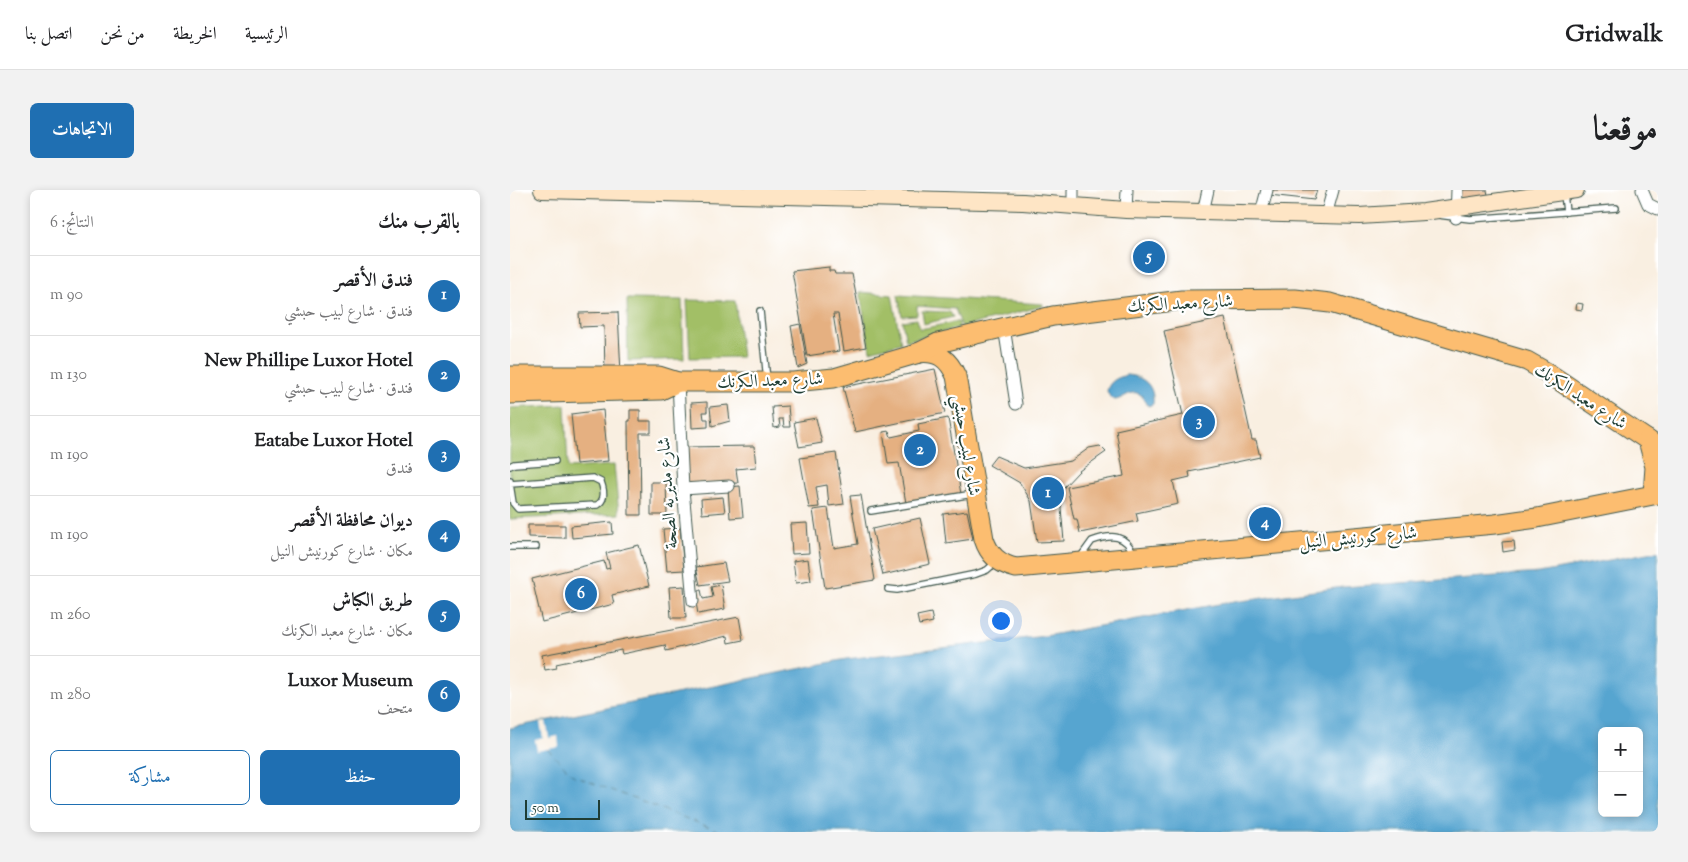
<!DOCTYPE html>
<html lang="ar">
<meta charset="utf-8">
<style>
body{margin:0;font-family:"Sorts Mill Goudy",Amiri,serif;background:#f2f2f2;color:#202124;direction:rtl}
.controls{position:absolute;right:15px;bottom:15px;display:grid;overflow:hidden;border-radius:8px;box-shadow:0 2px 8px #0003}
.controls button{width:45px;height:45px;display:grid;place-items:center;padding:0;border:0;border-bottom:1px solid #e0e0e0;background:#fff;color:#202124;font:25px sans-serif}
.scale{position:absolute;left:15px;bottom:12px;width:75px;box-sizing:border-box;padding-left:5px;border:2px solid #1f3d34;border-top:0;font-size:14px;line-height:18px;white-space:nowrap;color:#1f3d34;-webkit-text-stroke:4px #fff;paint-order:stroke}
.you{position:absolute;left:490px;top:430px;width:18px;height:18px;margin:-12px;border:4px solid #fff;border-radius:50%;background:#1a73e8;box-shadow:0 0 0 8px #1a73e833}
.badge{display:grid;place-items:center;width:32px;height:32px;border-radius:50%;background:#1f6fb2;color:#fff;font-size:16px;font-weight:700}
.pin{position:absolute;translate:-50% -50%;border:2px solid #fff;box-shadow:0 1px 5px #0006}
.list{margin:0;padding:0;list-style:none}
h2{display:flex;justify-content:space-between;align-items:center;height:65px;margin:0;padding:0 20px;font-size:21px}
h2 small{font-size:16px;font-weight:400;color:#757577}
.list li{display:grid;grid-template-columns:32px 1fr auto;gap:15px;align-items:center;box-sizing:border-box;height:80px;padding:0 20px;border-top:1px solid #e0e0e0}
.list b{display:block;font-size:19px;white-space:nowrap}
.list p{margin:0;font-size:16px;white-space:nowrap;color:#757577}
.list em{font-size:16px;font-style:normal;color:#757577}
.actions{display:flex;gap:10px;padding:15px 20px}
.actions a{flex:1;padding:11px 0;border:1px solid #1f6fb2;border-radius:8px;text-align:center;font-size:18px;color:#1f6fb2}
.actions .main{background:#1f6fb2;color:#fff}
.map{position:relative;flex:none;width:1148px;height:642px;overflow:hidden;direction:ltr;border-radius:8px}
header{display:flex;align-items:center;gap:30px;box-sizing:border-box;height:70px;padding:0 25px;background:#fff;border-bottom:1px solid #e0e0e0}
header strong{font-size:24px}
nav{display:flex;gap:28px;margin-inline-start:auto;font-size:18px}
.intro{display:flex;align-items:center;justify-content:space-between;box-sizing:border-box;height:120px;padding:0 30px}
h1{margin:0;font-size:35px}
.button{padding:12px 22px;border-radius:8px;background:#1f6fb2;color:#fff;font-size:18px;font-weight:700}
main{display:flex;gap:30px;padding:0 30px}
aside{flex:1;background:#fff;border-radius:8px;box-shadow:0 2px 8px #0003}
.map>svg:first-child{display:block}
.green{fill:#a2bf66;stroke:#607e4d}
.water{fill:#57a5d0;stroke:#3b7182;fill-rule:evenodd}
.pier{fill:#f9efe1}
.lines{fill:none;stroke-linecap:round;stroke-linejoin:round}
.ferry{stroke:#33616b;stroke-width:1;stroke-dasharray:6 5;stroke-linecap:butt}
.building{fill:#e5b081}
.lane-casing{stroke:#40584e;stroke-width:8}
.street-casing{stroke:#40584e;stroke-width:13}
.secondary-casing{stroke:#40584e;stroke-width:18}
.primary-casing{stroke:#40584e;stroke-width:21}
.lane{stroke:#fff;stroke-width:5.5}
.street{stroke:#fff;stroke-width:11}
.secondary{stroke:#fee5c5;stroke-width:16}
.primary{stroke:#fcbd6f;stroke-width:19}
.labels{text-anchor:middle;stroke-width:4.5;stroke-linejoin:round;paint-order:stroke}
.street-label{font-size:18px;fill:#1f3d34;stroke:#fff}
</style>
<header>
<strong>Gridwalk</strong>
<nav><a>الرئيسية</a><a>الخريطة</a><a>من نحن</a><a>اتصل بنا</a></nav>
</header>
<div class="intro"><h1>موقعنا</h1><a class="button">الاتجاهات</a></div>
<main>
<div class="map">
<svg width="1148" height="642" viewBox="0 0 1148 642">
<rect width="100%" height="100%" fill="#fff"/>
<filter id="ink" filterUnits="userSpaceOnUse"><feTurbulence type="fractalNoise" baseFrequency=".02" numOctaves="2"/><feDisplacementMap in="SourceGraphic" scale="10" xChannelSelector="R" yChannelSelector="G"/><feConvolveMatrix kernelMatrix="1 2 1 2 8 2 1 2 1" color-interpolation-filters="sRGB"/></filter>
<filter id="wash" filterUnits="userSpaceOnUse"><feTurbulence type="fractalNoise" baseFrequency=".0096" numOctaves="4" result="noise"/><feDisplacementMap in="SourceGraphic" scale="20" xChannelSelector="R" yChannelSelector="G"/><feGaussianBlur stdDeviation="1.12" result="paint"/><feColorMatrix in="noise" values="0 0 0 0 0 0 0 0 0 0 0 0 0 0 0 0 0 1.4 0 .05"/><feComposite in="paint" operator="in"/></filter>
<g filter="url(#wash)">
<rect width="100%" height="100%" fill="#f9efe1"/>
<g class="green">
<path d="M350,102L382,105L391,153L360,161Z"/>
<path d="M388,105L533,114V116L452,137L445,119L407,116V125L392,126Z"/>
<path d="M117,109L172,110L174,169L118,171Z"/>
<path d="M177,110L225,111L232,167L180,168Z"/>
<path d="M412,121L440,122L443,127L414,134Z"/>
<path d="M407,129L410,139L445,132H449V138L396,151L392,131Z"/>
<path d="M55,215L58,278L104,275L109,324L0,329V218Z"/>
</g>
<g class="water">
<path d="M616,185C634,186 645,196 643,214L638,216C636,213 634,208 632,206C623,197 614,209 605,210L600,207L597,201C599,191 607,188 616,185Z"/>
<path d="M1148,361V642H0V538L336,469L535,446L709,414L833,397L1029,383ZM1092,541H1129V623H1092Z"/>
</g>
<path class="pier" d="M36,531L39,548L48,546L49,557L27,561L25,550L33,548L30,532Z"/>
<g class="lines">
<path class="ferry" d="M37,559L64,586L212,642"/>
</g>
<g id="blocks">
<g class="building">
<path d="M760,0H807L804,10L759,5Z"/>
<path d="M950,0H977L978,5L950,11Z"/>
<path d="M319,77V81H324L325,84H342L356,157L334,161L328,124H323L329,161L297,166L282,81Z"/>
<path d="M1067,113L1073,114L1072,120L1066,119Z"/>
<path d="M108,122L111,184H95L94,136L70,137L69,123Z"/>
<path d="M715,128L742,250H746L750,267L679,282L680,287L663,291L668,314L626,323L628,331L570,343L567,329H564L557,297L614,286L606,240L673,225L654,141Z"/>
<path d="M290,134L297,174L288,178L281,136Z"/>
<path d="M425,179L435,223L345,242L333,197Z"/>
<path d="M197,212V222H193L194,229H198V237L182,238L181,213Z"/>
<path d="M218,215L220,231L202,236L200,217Z"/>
<path d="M278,216L280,237H274L273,229H269L270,237L264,238L262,217Z"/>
<path d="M93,220L98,271L66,274L61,224Z"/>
<path d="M120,220H130V231H141V243H130L131,325H119L118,231H120Z"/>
<path d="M306,228L312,253L289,257L284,232Z"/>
<path d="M438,228L451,304L396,313L389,273L378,274L373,242L379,241L381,247L409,241L408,234Z"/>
<path d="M244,256L246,277L226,279L228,293L177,295L174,257Z"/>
<path d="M590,256L596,262L569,281L554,297L551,318L554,351L527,352L521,311L510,293L479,275L486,266L514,278L561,271L579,258Z"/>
<path d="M326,263L334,314L319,316L317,295L306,297L309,317L299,318L290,268Z"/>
<path d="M141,292H156L157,325H141Z"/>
<path d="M230,296L233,327L220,328L218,297Z"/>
<path d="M351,305L365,390L315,398L303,320L318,318L324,358L348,354L340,306Z"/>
<path d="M213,307L215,322L192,324L191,309Z"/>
<path d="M457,321L463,349L436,353L433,324Z"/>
<path d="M410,328L420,374L373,385L362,339Z"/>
<path d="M102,332L103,344L62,348L61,336Z"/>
<path d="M297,333L299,363L282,364L280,334Z"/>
<path d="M18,335H55V348L18,347Z"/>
<path d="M170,338L174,380L157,381L153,339Z"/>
<path d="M1004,351L1005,360L993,362L992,352Z"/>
<path d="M129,355L139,396L102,405L104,414L32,432L22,389L94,371L96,379L100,378L96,363Z"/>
<path d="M298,369L301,391L286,393L283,371Z"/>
<path d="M214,373L218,391L190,395L186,377Z"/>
<path d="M211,395L215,419L188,424L184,401L191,400L193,409L203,407L201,397Z"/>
<path d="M174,396L176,428H161L159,397Z"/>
<path d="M421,423L423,432L409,435L407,426Z"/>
<path d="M229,427L233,450L218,453L217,446L156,461L155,455L112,464L111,460L46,474L47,478L35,480L32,465Z"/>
</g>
</g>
</g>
<g filter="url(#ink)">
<use href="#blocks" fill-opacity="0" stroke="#40584e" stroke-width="1"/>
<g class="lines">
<g class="lane-casing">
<g id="lane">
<path d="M1054,4L1056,22"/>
<path d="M928,25L960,29L1106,18"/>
<path d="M250,121L257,190"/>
<path d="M0,276L4,274L45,271"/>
<path d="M0,291V294L3,313L8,319L87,315C96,310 94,300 91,292L83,288L0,294"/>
<path d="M361,321L463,304"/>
<path d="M0,357H26"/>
<path d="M569,369L582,351C602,344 615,344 624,364"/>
<path d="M378,399L387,400L466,384L477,380L485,373"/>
</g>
</g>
<g class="street-casing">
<g id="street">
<path d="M563,0V18"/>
<path d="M1132,0L1138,14L1148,19"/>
<path d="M616,20L617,0"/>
<path d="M693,22L698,0"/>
<path d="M751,23L757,0"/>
<path d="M816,25L823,0"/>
<path d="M946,28L947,0"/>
<path d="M494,137L506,214"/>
<path d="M168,192L173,299L183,411"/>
<path d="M173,299L219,296"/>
</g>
</g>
<g class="secondary-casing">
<path id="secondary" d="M32,0L513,12L616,20L849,26L914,22L1066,0"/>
</g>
<g class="primary-casing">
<g id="primary">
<path d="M407,163C427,160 438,168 446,186L474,349C479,365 489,374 506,378L985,334L1027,328L1148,304"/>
<path d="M0,186H149L168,192H283L324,188L406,164L428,153L543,126L672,110L785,109L820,113L1017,171L1038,183L1148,257"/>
<path d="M0,204L151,200L168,192"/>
<path d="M1138,250L1145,277L1143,304"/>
</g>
</g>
<use href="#lane" class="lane"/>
<use href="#street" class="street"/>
<use href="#secondary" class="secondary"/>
<use href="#primary" class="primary"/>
</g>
</g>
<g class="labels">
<g class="street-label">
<text transform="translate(670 113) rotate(-3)" y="6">شارع معبد الكرنك</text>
<text transform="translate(260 190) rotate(-2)" y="6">شارع معبد الكرنك</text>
<text transform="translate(1071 206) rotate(33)" y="6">شارع معبد الكرنك</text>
<text transform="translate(457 255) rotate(81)" y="6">شارع لبيب حبشي</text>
<text transform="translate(157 303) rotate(-94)" y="6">شارع مديريه الصحة</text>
<text transform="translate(848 347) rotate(-5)" y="6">شارع كورنيش النيل</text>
</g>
</g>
</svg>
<div class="controls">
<button>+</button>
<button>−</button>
</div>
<div class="scale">50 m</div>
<div class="you"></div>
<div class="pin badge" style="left:538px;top:303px">1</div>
<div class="pin badge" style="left:410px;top:260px">2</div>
<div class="pin badge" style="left:689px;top:232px">3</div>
<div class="pin badge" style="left:755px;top:333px">4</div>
<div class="pin badge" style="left:639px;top:67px">5</div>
<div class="pin badge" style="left:71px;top:404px">6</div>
</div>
<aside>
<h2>بالقرب منك<small>النتائج: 6</small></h2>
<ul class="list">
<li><span class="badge">1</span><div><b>فندق الأقصر</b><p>فندق · شارع لبيب حبشي</p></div><em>90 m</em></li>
<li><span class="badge">2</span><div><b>New Phillipe Luxor Hotel</b><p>فندق · شارع لبيب حبشي</p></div><em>130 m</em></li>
<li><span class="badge">3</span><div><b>Eatabe Luxor Hotel</b><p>فندق</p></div><em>190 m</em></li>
<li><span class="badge">4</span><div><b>ديوان محافظة الأقصر</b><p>مكان · شارع كورنيش النيل</p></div><em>190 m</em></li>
<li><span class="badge">5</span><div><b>طريق الكباش</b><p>مكان · شارع معبد الكرنك</p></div><em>260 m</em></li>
<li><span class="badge">6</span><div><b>Luxor Museum</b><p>متحف</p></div><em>280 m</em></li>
</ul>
<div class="actions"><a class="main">حفظ</a><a>مشاركة</a></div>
</aside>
</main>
